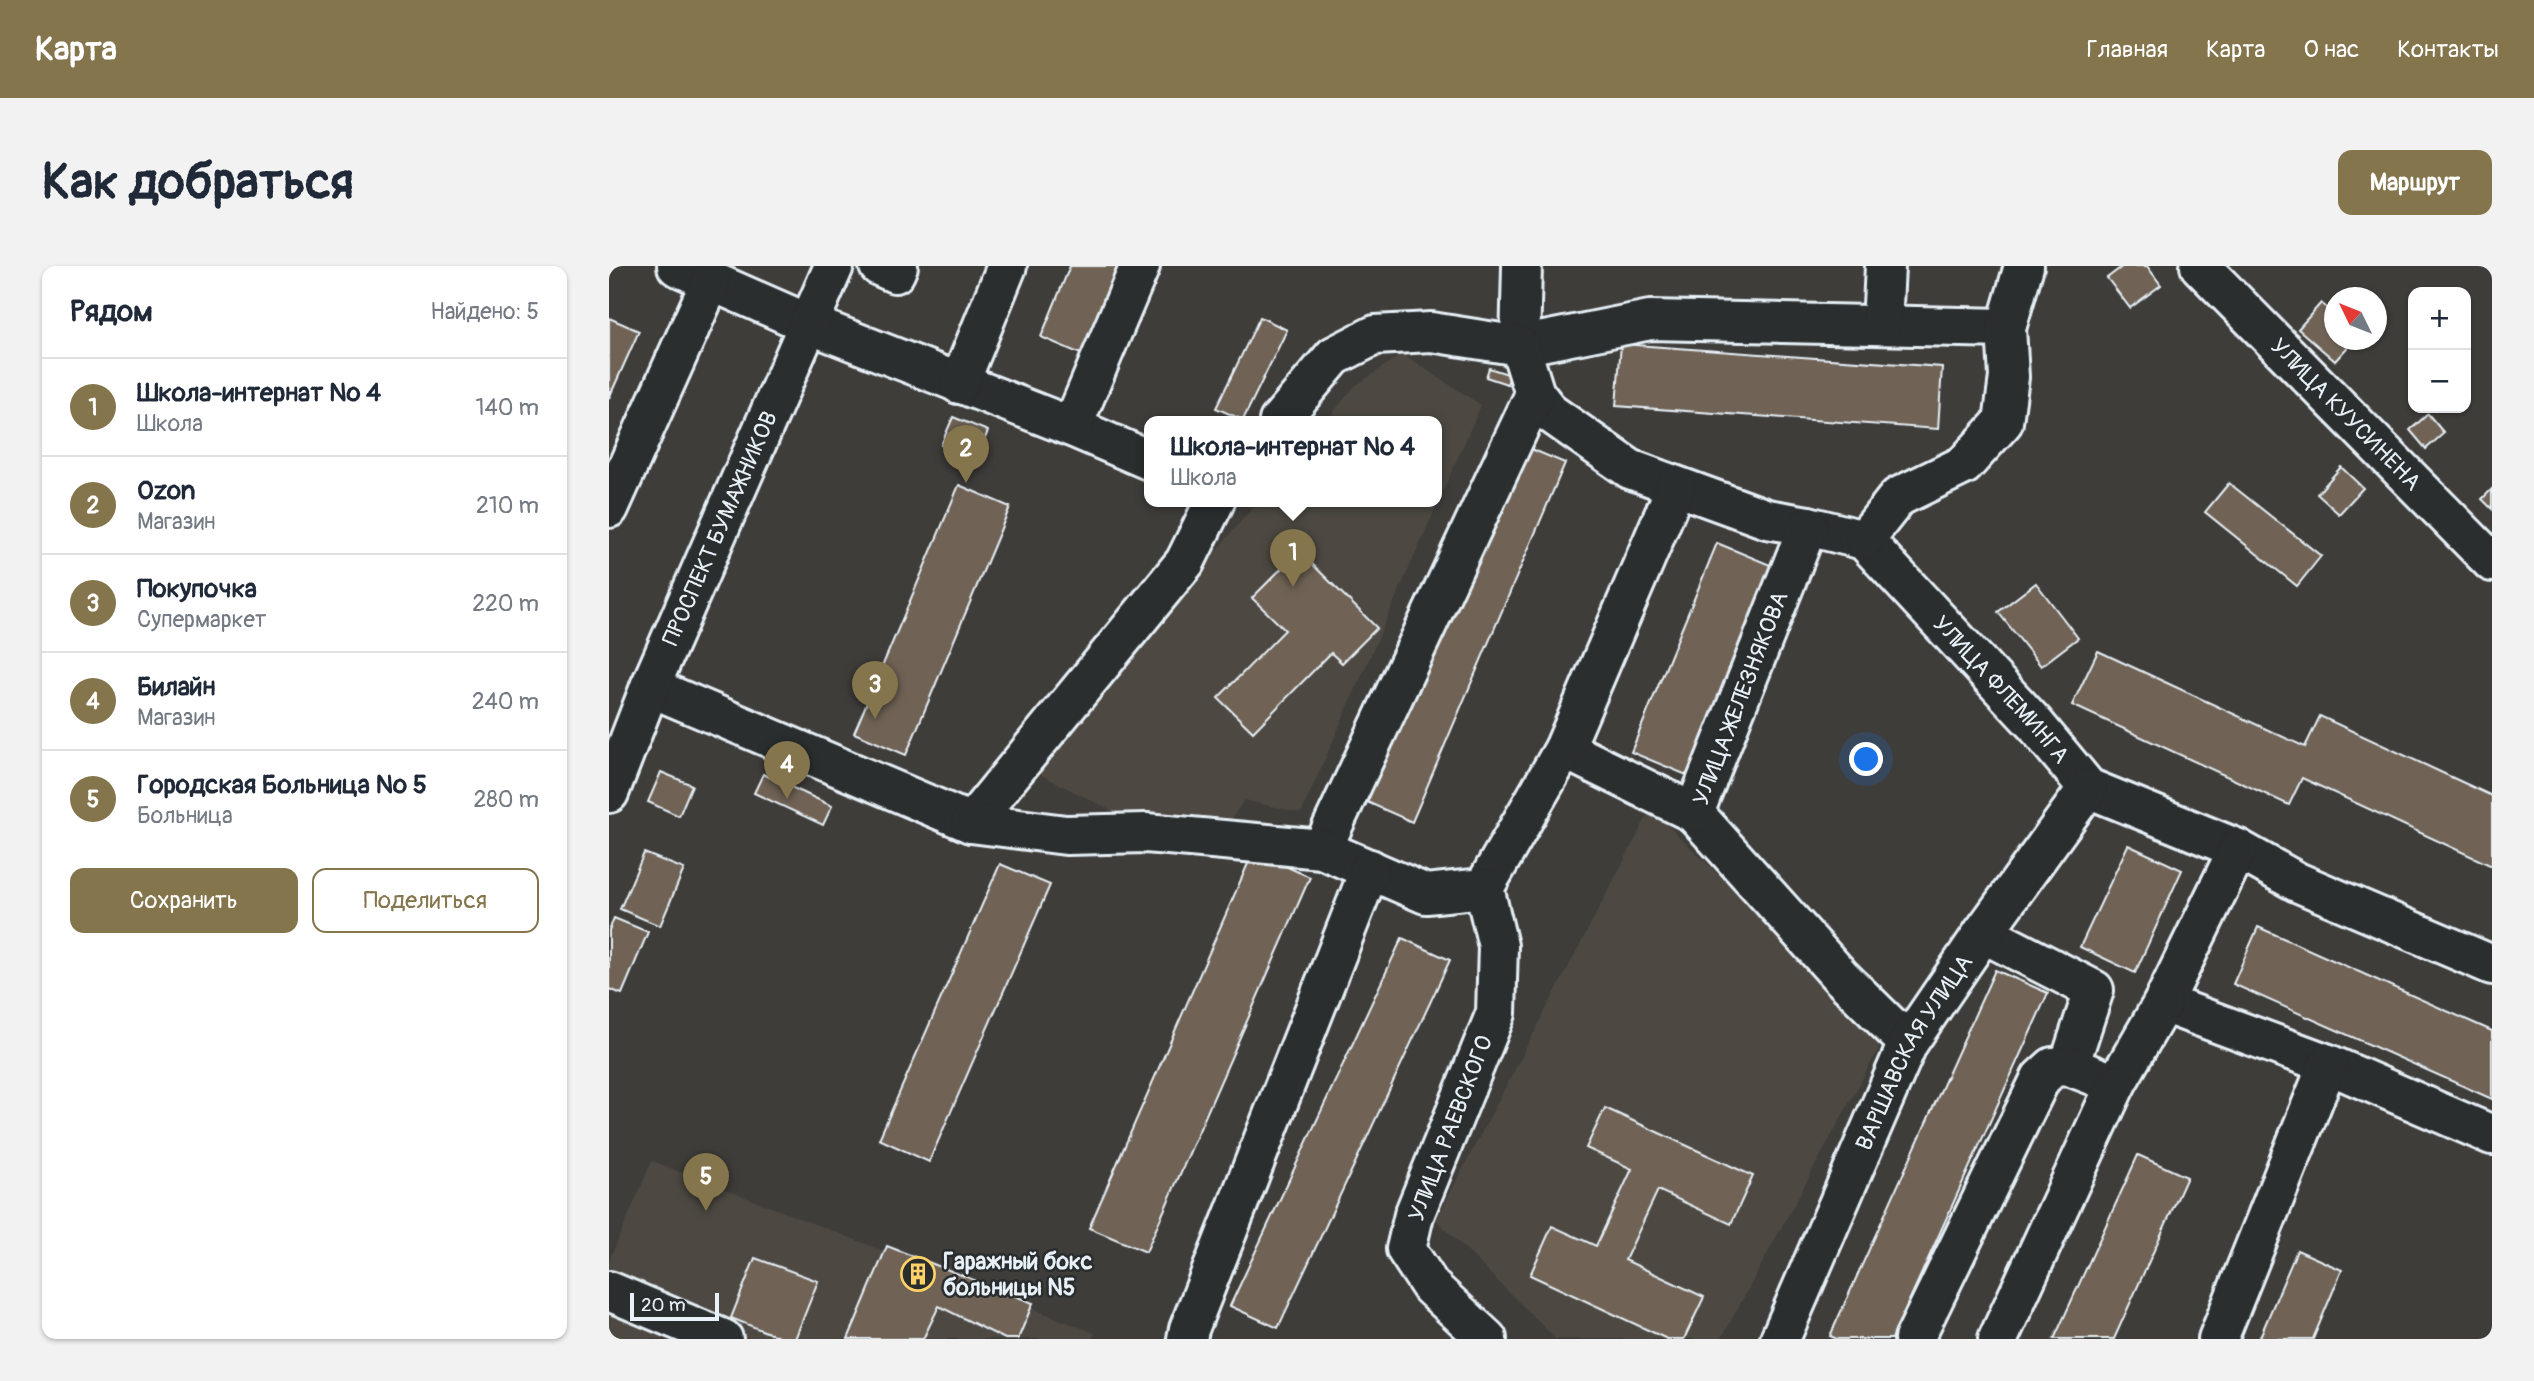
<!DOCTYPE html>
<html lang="ru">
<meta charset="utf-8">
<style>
body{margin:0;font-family:Pangolin,sans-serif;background:#f2f2f3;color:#1f2937}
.controls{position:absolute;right:21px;top:21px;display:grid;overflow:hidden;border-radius:14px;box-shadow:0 2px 5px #0004}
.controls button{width:63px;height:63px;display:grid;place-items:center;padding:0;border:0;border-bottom:2px solid #e0e1e3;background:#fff;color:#1f2937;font:35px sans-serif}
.compass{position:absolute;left:1715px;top:21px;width:63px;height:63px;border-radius:50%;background:#fff;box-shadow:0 2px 5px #0004;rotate:313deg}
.scale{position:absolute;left:21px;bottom:18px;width:89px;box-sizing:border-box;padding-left:7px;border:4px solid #e8f1f8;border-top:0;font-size:19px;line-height:24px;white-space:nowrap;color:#e8f1f8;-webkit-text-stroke:5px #2a2d2e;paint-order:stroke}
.you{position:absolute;left:1258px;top:494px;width:24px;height:24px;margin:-18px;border:5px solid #fff;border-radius:50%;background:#1a73e8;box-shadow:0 0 0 10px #1a73e833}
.badge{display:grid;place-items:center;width:46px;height:46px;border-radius:50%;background:#84754c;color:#fff;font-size:23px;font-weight:700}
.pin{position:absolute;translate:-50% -58px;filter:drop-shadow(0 2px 4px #0008)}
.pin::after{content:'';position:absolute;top:37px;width:24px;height:21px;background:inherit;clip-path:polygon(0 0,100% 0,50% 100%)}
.popup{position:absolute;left:535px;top:150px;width:298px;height:91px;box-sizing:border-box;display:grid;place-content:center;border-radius:14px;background:#fff;filter:drop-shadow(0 2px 5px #0005);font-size:23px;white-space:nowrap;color:#747a83}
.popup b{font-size:26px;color:#1f2937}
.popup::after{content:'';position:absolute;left:50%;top:100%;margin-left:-14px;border:14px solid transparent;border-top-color:#fff}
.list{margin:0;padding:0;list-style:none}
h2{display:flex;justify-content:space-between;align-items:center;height:91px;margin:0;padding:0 28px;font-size:30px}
h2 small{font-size:23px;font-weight:400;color:#747a83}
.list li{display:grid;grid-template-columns:46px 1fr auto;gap:21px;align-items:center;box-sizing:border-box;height:98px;padding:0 28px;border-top:2px solid #e0e1e3}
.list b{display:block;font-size:26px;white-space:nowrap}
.list p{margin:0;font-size:23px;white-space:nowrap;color:#747a83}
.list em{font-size:23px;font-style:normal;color:#747a83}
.actions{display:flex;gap:14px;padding:21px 28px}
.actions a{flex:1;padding:16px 0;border:2px solid #84754c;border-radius:14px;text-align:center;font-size:24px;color:#84754c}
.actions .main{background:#84754c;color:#fff}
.map{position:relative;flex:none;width:1883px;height:1073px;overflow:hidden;border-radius:14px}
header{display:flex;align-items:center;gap:42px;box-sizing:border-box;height:98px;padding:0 35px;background:#84754c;color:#fff}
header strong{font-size:33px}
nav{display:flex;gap:38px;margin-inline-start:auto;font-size:24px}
.intro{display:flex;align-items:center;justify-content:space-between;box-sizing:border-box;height:168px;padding:0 42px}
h1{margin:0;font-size:49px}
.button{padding:18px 32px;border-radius:14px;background:#84754c;color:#fff;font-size:24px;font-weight:700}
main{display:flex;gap:42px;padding:0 42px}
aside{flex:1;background:#fff;border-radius:14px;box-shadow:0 2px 5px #0004}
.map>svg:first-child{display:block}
.built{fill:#4e4843}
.building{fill:#706357;stroke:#e8f1f8;stroke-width:2}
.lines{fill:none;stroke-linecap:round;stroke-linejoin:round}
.minor-casing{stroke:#e8f1f8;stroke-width:44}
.minor{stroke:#2a2d2e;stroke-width:38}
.labels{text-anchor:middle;stroke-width:5;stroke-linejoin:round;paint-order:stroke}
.street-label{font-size:23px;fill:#e8f1f8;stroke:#2a2d2e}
.poi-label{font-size:23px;font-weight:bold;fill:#e8f1f8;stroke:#2a2d2e;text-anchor:start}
</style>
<header>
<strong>Карта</strong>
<nav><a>Главная</a><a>Карта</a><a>О нас</a><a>Контакты</a></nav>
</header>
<div class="intro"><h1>Как добраться</h1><a class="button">Маршрут</a></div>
<main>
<aside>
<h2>Рядом<small>Найдено: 5</small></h2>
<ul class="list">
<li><span class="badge">1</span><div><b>Школа-интернат № 4</b><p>Школа</p></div><em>140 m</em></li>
<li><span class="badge">2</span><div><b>Ozon</b><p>Магазин</p></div><em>210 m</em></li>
<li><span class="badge">3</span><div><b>Покупочка</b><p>Супермаркет</p></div><em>220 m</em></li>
<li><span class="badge">4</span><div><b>Билайн</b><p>Магазин</p></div><em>240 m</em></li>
<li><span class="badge">5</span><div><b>Городская Больница № 5</b><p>Больница</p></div><em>280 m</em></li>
</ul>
<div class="actions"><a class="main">Сохранить</a><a>Поделиться</a></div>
</aside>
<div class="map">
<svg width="1883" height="1073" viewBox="0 0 1883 1073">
<rect width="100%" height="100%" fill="#3f3d3a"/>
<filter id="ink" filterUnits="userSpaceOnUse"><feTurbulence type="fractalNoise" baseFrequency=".0143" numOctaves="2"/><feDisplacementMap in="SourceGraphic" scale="14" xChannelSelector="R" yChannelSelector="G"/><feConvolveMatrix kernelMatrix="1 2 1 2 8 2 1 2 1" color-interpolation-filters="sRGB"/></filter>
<g filter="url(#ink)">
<g class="built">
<path d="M793,88L872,139L692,547L635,534L619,558L513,550L423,504L649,235H828V155H717L745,121Z"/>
<path d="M1042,543L1276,771L1112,1073H947L827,954Z"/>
<path d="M43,895L486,1067L483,1073H0V995Z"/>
</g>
<g class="building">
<path d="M461,0H518L481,92L432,71Z"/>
<path d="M1514,0H1538L1552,19L1521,42L1498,12Z"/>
<path d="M1712,37L1726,49V74H1745L1726,95L1689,63Z"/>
<path d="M651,51L678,64L634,154L607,142Z"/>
<path d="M0,52L30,65L0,132Z"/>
<path d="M1012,78L1333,101L1329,163L1007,140Z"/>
<path d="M880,102L902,109L898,118L877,111Z"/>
<path d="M1819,148L1835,167L1817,183L1801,164Z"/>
<path d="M344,151L379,165L367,194L332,179Z"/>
<path d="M910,178L956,197L803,556L758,536Z"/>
<path d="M1732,201L1754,222L1730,248L1708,228Z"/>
<path d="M1620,217L1712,290L1688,320L1596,246Z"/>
<path d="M350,219L401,241L297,489L245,467Z"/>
<path d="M1883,223V243L1873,233Z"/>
<path d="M1108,277L1166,301L1080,510L1022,486Z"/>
<path d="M690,285L768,362L733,397L722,387L644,466L609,432L676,364L643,332Z"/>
<path d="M1427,317L1469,372L1432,400L1389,346Z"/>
<path d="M1489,385L1696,481L1711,450L1883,530V600L1693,512L1680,539L1463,439Z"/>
<path d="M52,506L83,519L70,550L39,536Z"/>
<path d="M154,508L223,540L214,559L145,527Z"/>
<path d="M1519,579L1573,604L1526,707L1471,681Z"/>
<path d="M644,586L701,611L537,986L480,962Z"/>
<path d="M35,587L75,603L51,660L11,643Z"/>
<path d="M391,598L441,619L320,896L270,873Z"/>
<path d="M5,652L39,666L13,728L0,723V664Z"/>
<path d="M1649,661L1883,765V833L1624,718Z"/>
<path d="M793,672L841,694L669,1062L621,1040Z"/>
<path d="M1386,704L1439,727L1283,1073H1228L1221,1070Z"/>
<path d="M996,842L1144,910L1122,958L1049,924L1016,994L1095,1031L1075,1073H1058L921,1009L943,960L987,980L1023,903L977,882Z"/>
<path d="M1529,889L1578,911L1505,1073H1445Z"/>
<path d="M278,980L424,1037L409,1073H396L330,1040L314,1073H239Z"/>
<path d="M1688,984L1733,1004L1704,1073H1650Z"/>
<path d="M146,992L209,1015L186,1073H175L122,1052Z"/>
</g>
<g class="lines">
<g class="minor-casing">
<g id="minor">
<path d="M68,0L200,58L463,161L540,194"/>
<path d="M270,0L286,7L289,0"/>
<path d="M913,0L911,80L1041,54L1397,62"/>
<path id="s1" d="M1591,0L1883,296"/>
<path d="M1273,59L1276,0"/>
<path d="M350,118L398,0"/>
<path id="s2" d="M926,128L941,147L1021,203L1158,253L1199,260L1255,274L1426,458L1479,522L1629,583L1688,616L1883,699"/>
<path d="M670,155L725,90L766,69L822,66L911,80L926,128L713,583"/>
<path d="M463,161L531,0"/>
<path d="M0,242L102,15"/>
<path d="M1199,260L1085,547L1232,711L1299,777"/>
<path d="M1255,274L1289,231L1355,199L1394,156L1400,111L1397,62L1415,0"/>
<path d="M41,421L362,557L576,296L606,235"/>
<path d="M955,483L1085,547"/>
<path id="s3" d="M0,527L41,421L225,0"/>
<path d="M362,557L457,569L537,567L713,583L817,628L875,622L955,483L1067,221"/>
<path d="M1629,583L1554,737L1719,798L1883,869"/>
<path d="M875,622L889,680L887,747L805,949L797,983L822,1021L878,1073"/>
<path d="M1374,667L1485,724L1460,800"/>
<path d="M0,1025L114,1073"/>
<path d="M578,1073L580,1063L761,603"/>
<path id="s4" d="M1171,1073L1299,777L1374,667L1479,522"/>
<path d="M1305,1073L1432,812L1444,801L1460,800L1507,818L1554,737"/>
<path d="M1389,1073L1507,818"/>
<path d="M1609,1073L1719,798"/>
</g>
</g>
<use href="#minor" class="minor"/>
</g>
</g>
<defs>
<g id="building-ring" transform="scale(1.75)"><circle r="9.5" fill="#2a2d2e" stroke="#ffd166" stroke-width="1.5"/><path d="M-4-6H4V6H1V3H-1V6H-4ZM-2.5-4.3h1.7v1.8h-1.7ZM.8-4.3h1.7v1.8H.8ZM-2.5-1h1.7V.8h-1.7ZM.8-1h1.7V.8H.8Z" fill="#ffd166"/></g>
</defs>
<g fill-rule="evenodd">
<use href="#building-ring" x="309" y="1008"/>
</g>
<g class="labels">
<g class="street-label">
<text dy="8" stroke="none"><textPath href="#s1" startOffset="208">УЛИЦА КУУСИНЕНА</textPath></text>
<text dy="8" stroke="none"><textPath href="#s3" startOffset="287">ПРОСПЕКТ БУМАЖНИКОВ</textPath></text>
<text dy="8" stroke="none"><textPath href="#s2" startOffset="570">УЛИЦА ФЛЕМИНГА</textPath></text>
<text transform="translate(1131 432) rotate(-69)" y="8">УЛИЦА ЖЕЛЕЗНЯКОВА</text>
<text dy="8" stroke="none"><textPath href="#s4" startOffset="317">ВАРШАВСКАЯ УЛИЦА</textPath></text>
<text transform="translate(841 862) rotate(-69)" y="8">УЛИЦА РАЕВСКОГО</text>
</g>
<g class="poi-label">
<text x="334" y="1003">Гаражный бокс<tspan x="334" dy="26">больницы N5</tspan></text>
</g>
</g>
</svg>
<div class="controls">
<button>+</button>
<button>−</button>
</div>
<svg class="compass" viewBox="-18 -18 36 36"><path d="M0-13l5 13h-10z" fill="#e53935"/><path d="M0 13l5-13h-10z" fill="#747a83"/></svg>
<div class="scale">20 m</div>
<div class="you"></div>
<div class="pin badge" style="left:684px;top:321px">1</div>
<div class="popup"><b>Школа-интернат № 4</b>Школа</div>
<div class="pin badge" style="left:357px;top:217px">2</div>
<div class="pin badge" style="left:266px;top:453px">3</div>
<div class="pin badge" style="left:178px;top:533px">4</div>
<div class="pin badge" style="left:97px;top:945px">5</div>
</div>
</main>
